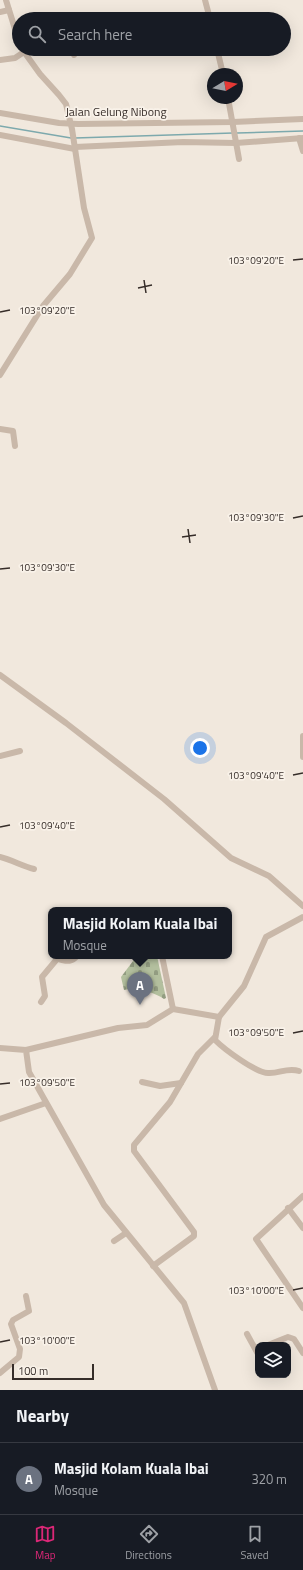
<!DOCTYPE html>
<meta charset="utf-8">
<style>
body{margin:0;font-family:"Titillium Web",sans-serif;background:#242831;color:#f1f3f6}
.controls{position:absolute;right:12px;bottom:12px;display:grid;overflow:hidden;border-radius:8px;box-shadow:0 4px 16px #0002}
.controls button{width:36px;height:36px;display:grid;place-items:center;padding:0;border:0;border-bottom:1px solid #363941;background:#171b24;color:#f1f3f6;font:20px sans-serif}
.compass{position:absolute;left:207px;top:68px;width:36px;height:36px;border-radius:50%;background:#171b24;box-shadow:0 4px 16px #0002;rotate:80deg}
.scale{position:absolute;left:12px;bottom:10px;width:82px;box-sizing:border-box;padding-left:4px;border:2px solid #362d29;border-top:0;font-size:11px;line-height:14px;white-space:nowrap;color:#362d29;-webkit-text-stroke:3px #f9f2e9;paint-order:stroke}
.you{position:absolute;left:200px;top:748px;width:14px;height:14px;margin:-10px;border:3px solid #fff;border-radius:50%;background:#1a73e8;box-shadow:0 0 0 6px #1a73e833}
.badge{display:grid;place-items:center;width:26px;height:26px;border-radius:50%;background:#db2777;color:#fff;font-size:13px;font-weight:700}
.pin{position:absolute;translate:-50% -33px;filter:drop-shadow(0 1px 2px #0008)}
.pin::after{content:'';position:absolute;top:21px;width:14px;height:12px;background:inherit;clip-path:polygon(0 0,100% 0,50% 100%)}
.popup{position:absolute;left:48px;top:907px;width:184px;height:52px;box-sizing:border-box;display:grid;place-content:center;border-radius:8px;background:#171b24;filter:drop-shadow(0 1px 3px #0005);font-size:13px;white-space:nowrap;color:#9ea1a6}
.popup b{font-size:15px;color:#f1f3f6}
.popup::after{content:'';position:absolute;left:50%;top:100%;margin-left:-8px;border:8px solid transparent;border-top-color:#171b24}
.list{margin:0;padding:0;list-style:none}
h2{display:flex;justify-content:space-between;align-items:center;height:52px;margin:0;padding:0 16px;font-size:17px}
h2 small{font-size:13px;font-weight:400;color:#9ea1a6}
.list li{display:grid;grid-template-columns:26px 1fr auto;gap:12px;align-items:center;box-sizing:border-box;height:72px;padding:0 16px;border-top:1px solid #363941}
.list b{display:block;font-size:15px;white-space:nowrap}
.list p{margin:0;font-size:13px;white-space:nowrap;color:#9ea1a6}
.list em{font-size:13px;font-style:normal;color:#9ea1a6}
.icon{flex:none;width:22px;height:22px;fill:none;stroke:currentColor;stroke-width:2;stroke-linecap:round;stroke-linejoin:round}
.map{position:relative;flex:none;width:303px;height:1390px;overflow:hidden}
.search{position:absolute;background:#171b24;box-shadow:0 4px 16px #0002;left:12px;right:12px;top:12px;height:44px;display:flex;align-items:center;gap:10px;box-sizing:border-box;padding:0 14px;border-radius:22px;color:#9ea1a6;font-size:15px}
.sheet{height:124px;background:#171b24}
nav{display:flex;justify-content:space-around;align-items:center;box-sizing:border-box;height:56px;border-top:1px solid #363941;background:#171b24;font-size:11px;color:#9ea1a6}
nav a{display:grid;justify-items:center;gap:2px}
nav .on{color:#db2777}
.map>svg:first-child{display:block}
.cemetery{fill:url(#cemetery-stones)}
.lines{fill:none;stroke-linecap:round;stroke-linejoin:round}
.stream{stroke:#7da9ad;stroke-width:1.5}
.street{stroke:#c9b8a9;stroke-width:6}
.ticks{fill:none;stroke:#362d29;stroke-width:1.5}
.labels{text-anchor:middle;stroke-width:3.5;stroke-linejoin:round;paint-order:stroke}
.street-label{font-size:12px;fill:#362d29;stroke:#f9f2e9}
.ticks-label{font-size:10px;text-anchor:middle;fill:#362d29;stroke:#f9f2e9;stroke-width:3.5;stroke-linejoin:round;paint-order:stroke}
</style>
<div class="map">
<svg width="303" height="1390" viewBox="0 0 303 1390">
<defs>
<pattern id="cemetery-stones" width="16" height="16" patternUnits="userSpaceOnUse"><rect width="16" height="16" fill="#b3bf9e"/><path d="M2 7V4a2 2 0 0 1 4 0v3zM10 15v-3a2 2 0 0 1 4 0v3z" fill="#929c81"/></pattern>
</defs>
<rect width="100%" height="100%" fill="#f1e8dd"/>
<path class="cemetery" d="M157,956L166,998L164,999C153,992 136,987 124,990L121,977L136,957Z"/>
<g class="lines">
<g class="stream">
<path d="M0,126L71,138"/>
<path d="M237,133L303,131"/>
<path d="M75,138L233,133"/>
</g>
<g class="street">
<path d="M6,0L19,42"/>
<path d="M205,0L210,19"/>
<path d="M0,12L9,10"/>
<path d="M72,49L74,55"/>
<path d="M217,49L223,74"/>
<path d="M0,60L15,58L24,52"/>
<path d="M228,98L239,159"/>
<path d="M0,113L59,123L78,124L233,122L303,119"/>
<path d="M0,135L75,149"/>
<path d="M299,138L303,151"/>
<path d="M75,147L183,142L236,143L303,138"/>
<path d="M0,375L43,306L70,274L92,238L84,208L72,129L66,104L59,95L40,74L22,49"/>
<path d="M0,429L13,431L15,446"/>
<path d="M0,675L66,723L164,799L231,858L269,876L303,906"/>
<path d="M303,736V757"/>
<path d="M0,756L20,751"/>
<path d="M0,857C12,860 22,866 34,869"/>
<path d="M162,956L173,1009"/>
<path d="M41,1002L45,996L42,977L57,959C65,960 70,964 77,956"/>
<path d="M219,1017L215,1040C224,1049 256,1073 268,1073C279,1074 287,1067 299,1071"/>
<path d="M0,1048L26,1050L29,1072L104,1205L184,1303L215,1390"/>
<path d="M26,1050L118,1028L147,1025L173,1009L219,1017L244,986L266,937L303,917"/>
<path d="M142,1082L160,1086L181,1083"/>
<path d="M0,1119L46,1103"/>
<path d="M303,1196L256,1239L303,1308"/>
<path d="M288,1208L303,1228"/>
<path d="M114,1241L126,1233"/>
<path d="M153,1266L194,1236V1232L134,1151V1145L170,1102L198,1054L214,1038"/>
<path d="M247,1334L258,1354"/>
<path d="M268,1345L288,1337L294,1339L303,1353"/>
<path d="M0,1373L19,1357L20,1349L11,1324L13,1320L29,1311L26,1296"/>
</g>
</g>
<path class="ticks" d="M293,260L303,259M144,280L146,293M138,288L152,285M0,312L10,310M293,518L303,516M188,529L190,543M182,537L196,535M0,569L10,568M293,775L303,773M0,827L10,825M293,1033L303,1031M0,1084L10,1083M293,1290L303,1288M0,1342L10,1340"/>
<g class="labels">
<g class="street-label">
<text x="116" y="116">Jalan Gelung Nibong</text>
</g>
</g>
<g class="ticks-label">
<text x="256" y="264">103°09'20"E</text>
<text x="47" y="314">103°09'20"E</text>
<text x="256" y="521">103°09'30"E</text>
<text x="47" y="571">103°09'30"E</text>
<text x="256" y="779">103°09'40"E</text>
<text x="47" y="829">103°09'40"E</text>
<text x="256" y="1036">103°09'50"E</text>
<text x="47" y="1086">103°09'50"E</text>
<text x="256" y="1294">103°10'00"E</text>
<text x="47" y="1344">103°10'00"E</text>
</g>
</svg>
<div class="controls">
<button><svg class="icon" aria-label="layers" viewBox="0 0 24 24"><path d="M12 4l9 5-9 5-9-5zM3 14l9 5 9-5"/></svg></button>
</div>
<svg class="compass" viewBox="-18 -18 36 36"><path d="M0-13l5 13h-10z" fill="#e53935"/><path d="M0 13l5-13h-10z" fill="#9ea1a6"/></svg>
<div class="scale">100 m</div>
<div class="you"></div>
<div class="pin badge" style="left:140px;top:1005px;background:#6b7280">A</div>
<div class="popup"><b>Masjid Kolam Kuala Ibai</b>Mosque</div>
<div class="search"><svg class="icon" aria-label="search" viewBox="0 0 24 24"><circle cx="10" cy="10" r="6"/><path d="M15 15l6 6"/></svg>Search here</div>
</div>
<section class="sheet">
<h2>Nearby<small></small></h2>
<ul class="list">
<li><span class="badge" style="background:#6b7280">A</span><div><b>Masjid Kolam Kuala Ibai</b><p>Mosque</p></div><em>320 m</em></li>
</ul>
</section>
<nav>
<a class="on"><svg class="icon" aria-label="map" viewBox="0 0 24 24"><path d="M3 6l6-2 6 2 6-2v14l-6 2-6-2-6 2zM9 4v14M15 6v14"/></svg>Map</a>
<a><svg class="icon" aria-label="directions" viewBox="0 0 24 24"><path d="M12 3l9 9-9 9-9-9zM9 14v-3h6M13 9l2 2-2 2"/></svg>Directions</a>
<a><svg class="icon" aria-label="saved" viewBox="0 0 24 24"><path d="M7 4h10v16l-5-4-5 4z"/></svg>Saved</a>
</nav>
